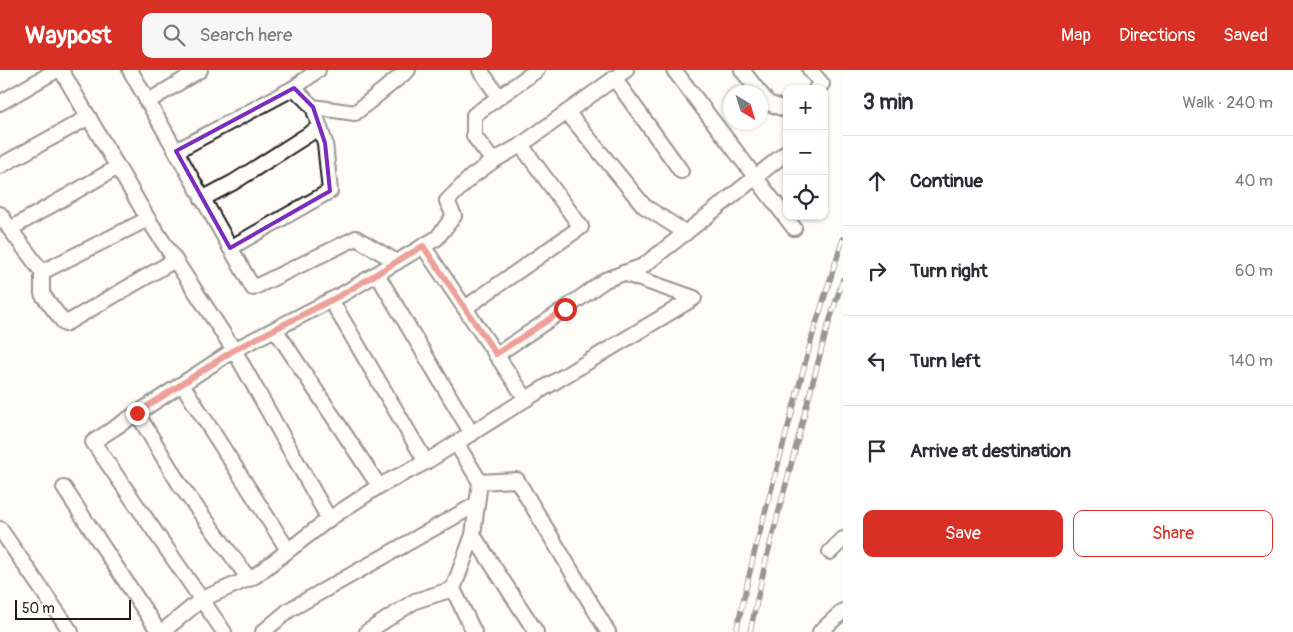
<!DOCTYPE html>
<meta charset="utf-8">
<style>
body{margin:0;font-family:Pangolin,sans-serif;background:#f7f7f7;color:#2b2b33}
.controls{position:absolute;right:15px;top:15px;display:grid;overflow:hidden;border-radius:10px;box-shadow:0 1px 4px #0004}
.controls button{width:45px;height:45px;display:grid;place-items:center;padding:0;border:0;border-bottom:1px solid #e1e1e2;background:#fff;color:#2b2b33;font:25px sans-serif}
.compass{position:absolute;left:723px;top:15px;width:45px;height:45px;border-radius:50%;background:#fff;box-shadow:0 1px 4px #0004;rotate:142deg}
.scale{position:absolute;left:15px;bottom:12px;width:116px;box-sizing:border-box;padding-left:5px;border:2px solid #1c1c1c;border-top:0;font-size:14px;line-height:18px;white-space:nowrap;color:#1c1c1c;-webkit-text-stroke:4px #fdfcf7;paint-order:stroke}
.stop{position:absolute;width:15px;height:15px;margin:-11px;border:4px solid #d93025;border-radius:50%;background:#fff}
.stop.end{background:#d93025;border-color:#fff;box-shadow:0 1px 5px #0008}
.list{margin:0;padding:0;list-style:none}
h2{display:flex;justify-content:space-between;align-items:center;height:65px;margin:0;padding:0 20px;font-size:21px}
h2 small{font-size:16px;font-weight:400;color:#7c7c81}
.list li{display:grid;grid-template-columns:32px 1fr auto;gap:15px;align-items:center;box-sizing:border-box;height:90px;padding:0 20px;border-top:1px solid #e1e1e2}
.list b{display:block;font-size:19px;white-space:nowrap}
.list em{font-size:16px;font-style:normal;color:#7c7c81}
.actions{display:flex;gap:10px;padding:15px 20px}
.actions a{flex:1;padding:11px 0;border:1px solid #d93025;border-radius:10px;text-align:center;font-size:18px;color:#d93025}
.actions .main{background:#d93025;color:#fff}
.icon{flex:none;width:28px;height:28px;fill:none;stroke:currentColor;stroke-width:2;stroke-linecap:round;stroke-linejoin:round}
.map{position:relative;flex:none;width:843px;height:562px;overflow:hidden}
header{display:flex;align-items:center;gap:30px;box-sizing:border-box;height:70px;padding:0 25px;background:#d93025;color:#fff}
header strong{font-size:24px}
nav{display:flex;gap:28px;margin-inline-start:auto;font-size:18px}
.search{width:350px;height:45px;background:#f7f7f7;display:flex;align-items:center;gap:12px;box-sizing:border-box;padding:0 18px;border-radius:10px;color:#7c7c81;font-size:19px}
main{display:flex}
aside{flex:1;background:#fff}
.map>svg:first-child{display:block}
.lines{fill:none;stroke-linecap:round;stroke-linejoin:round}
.street-casing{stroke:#1c1c1c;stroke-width:18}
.street{stroke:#fdfcf7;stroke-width:14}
.rail-casing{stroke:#1c1c1c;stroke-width:5.5}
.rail{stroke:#fdfcf7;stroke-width:4;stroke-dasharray:11;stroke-linecap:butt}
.route{stroke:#d93025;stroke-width:6}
.marked{fill:none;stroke:#7b2cbf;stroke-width:4;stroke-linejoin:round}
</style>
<header>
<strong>Waypost</strong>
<div class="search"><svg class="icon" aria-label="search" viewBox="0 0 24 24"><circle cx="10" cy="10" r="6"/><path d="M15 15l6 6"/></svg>Search here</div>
<nav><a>Map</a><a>Directions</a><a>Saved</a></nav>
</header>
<main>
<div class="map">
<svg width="843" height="562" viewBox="0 0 843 562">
<rect width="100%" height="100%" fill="#fdfcf7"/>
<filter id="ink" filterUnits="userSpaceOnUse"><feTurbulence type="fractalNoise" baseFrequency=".02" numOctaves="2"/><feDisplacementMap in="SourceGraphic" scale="10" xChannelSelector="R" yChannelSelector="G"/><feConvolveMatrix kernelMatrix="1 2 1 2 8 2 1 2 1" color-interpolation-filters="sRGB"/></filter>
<g filter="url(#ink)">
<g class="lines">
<g class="street-casing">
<g id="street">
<path d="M61,0L148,149L234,280L341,225L437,168L454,146L447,131L471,107L493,91"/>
<path d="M130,0L176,81L294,18"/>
<path d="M318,0L294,18L313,37L355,43L408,0"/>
<path d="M480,0L499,27"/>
<path d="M537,0L474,45V66L493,91L521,75L626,0"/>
<path d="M674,0L794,158"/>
<path d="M742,0L759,22"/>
<path d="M810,0L822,14L816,19"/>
<path d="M614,8L681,101"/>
<path d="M761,24L768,33L787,40"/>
<path d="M147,32L200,0"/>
<path d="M0,33L57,0"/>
<path d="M567,42L644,136L686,163"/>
<path d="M176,81L253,218L356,168L397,192"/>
<path d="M0,96L89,47"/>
<path d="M202,129L234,112L320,57"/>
<path d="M0,144L10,159L42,202L148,149"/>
<path d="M10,159L118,97"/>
<path d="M423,176L526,329L426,392"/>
<path d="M230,178L330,121L325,73L313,37"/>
<path d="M42,202V224L65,254L175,190"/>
<path d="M377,204L472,364"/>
<path d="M331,230L426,392L379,416"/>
<path d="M465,238L581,157L521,75"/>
<path d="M275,259L379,416L329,449"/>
<path d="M496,285L565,239L605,210L643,196L702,150L787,82"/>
<path d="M182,314L288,480"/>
<path d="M526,329L694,228L623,203"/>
<path d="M137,343L180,415L249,509"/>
<path d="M456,373L480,412L473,465L453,519L474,562"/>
<path d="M480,412L517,410L608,562"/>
<path d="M64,418L159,562"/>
<path d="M0,459L71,562"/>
<path d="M473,465L536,562"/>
<path d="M830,482L843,469"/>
<path d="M162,562L202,529L255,506L329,449L234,280L93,372L224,562"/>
<path d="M263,562L289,540L477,434"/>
<path d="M367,562L415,531L453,519"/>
<path d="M820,562L843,541"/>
</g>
</g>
<use href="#street" class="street"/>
<g class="rail-casing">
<g id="rail">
<path d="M736,562L754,484L814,260L843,169"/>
<path d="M750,562L766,490L826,262L843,209"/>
</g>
</g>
<use href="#rail" class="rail"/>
</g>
</g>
<g class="lines" filter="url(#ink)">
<path class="route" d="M137,343L234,280L341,225L423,176L496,284L565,239"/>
</g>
<path d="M0 0H843V562H0ZM294,18L313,37L325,73L330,121L230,178L176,81Z" fill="#fdfcf7" fill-opacity=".55" fill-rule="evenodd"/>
<path class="marked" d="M294,18L313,37L325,73L330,121L230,178L176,81Z"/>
</svg>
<div class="controls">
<button>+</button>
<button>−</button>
<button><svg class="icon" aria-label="locate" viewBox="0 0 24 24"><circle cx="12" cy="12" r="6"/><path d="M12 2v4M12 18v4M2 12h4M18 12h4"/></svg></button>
</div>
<svg class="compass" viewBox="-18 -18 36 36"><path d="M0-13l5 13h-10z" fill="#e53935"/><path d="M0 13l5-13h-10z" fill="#7c7c81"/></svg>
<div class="scale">50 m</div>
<div class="stop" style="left:565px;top:239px"></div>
<div class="stop end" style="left:137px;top:343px"></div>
</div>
<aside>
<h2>3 min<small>Walk · 240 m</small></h2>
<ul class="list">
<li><svg class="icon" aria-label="ahead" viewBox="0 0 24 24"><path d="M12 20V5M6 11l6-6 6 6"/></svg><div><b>Continue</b></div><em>40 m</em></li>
<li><svg class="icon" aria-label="right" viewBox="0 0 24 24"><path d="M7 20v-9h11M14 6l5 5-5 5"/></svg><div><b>Turn right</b></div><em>60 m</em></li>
<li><svg class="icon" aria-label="left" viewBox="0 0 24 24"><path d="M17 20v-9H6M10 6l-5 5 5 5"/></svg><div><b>Turn left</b></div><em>140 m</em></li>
<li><svg class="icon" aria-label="arrive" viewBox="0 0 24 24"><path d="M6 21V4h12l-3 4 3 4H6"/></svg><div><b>Arrive at destination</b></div></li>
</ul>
<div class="actions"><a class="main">Save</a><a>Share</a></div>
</aside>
</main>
